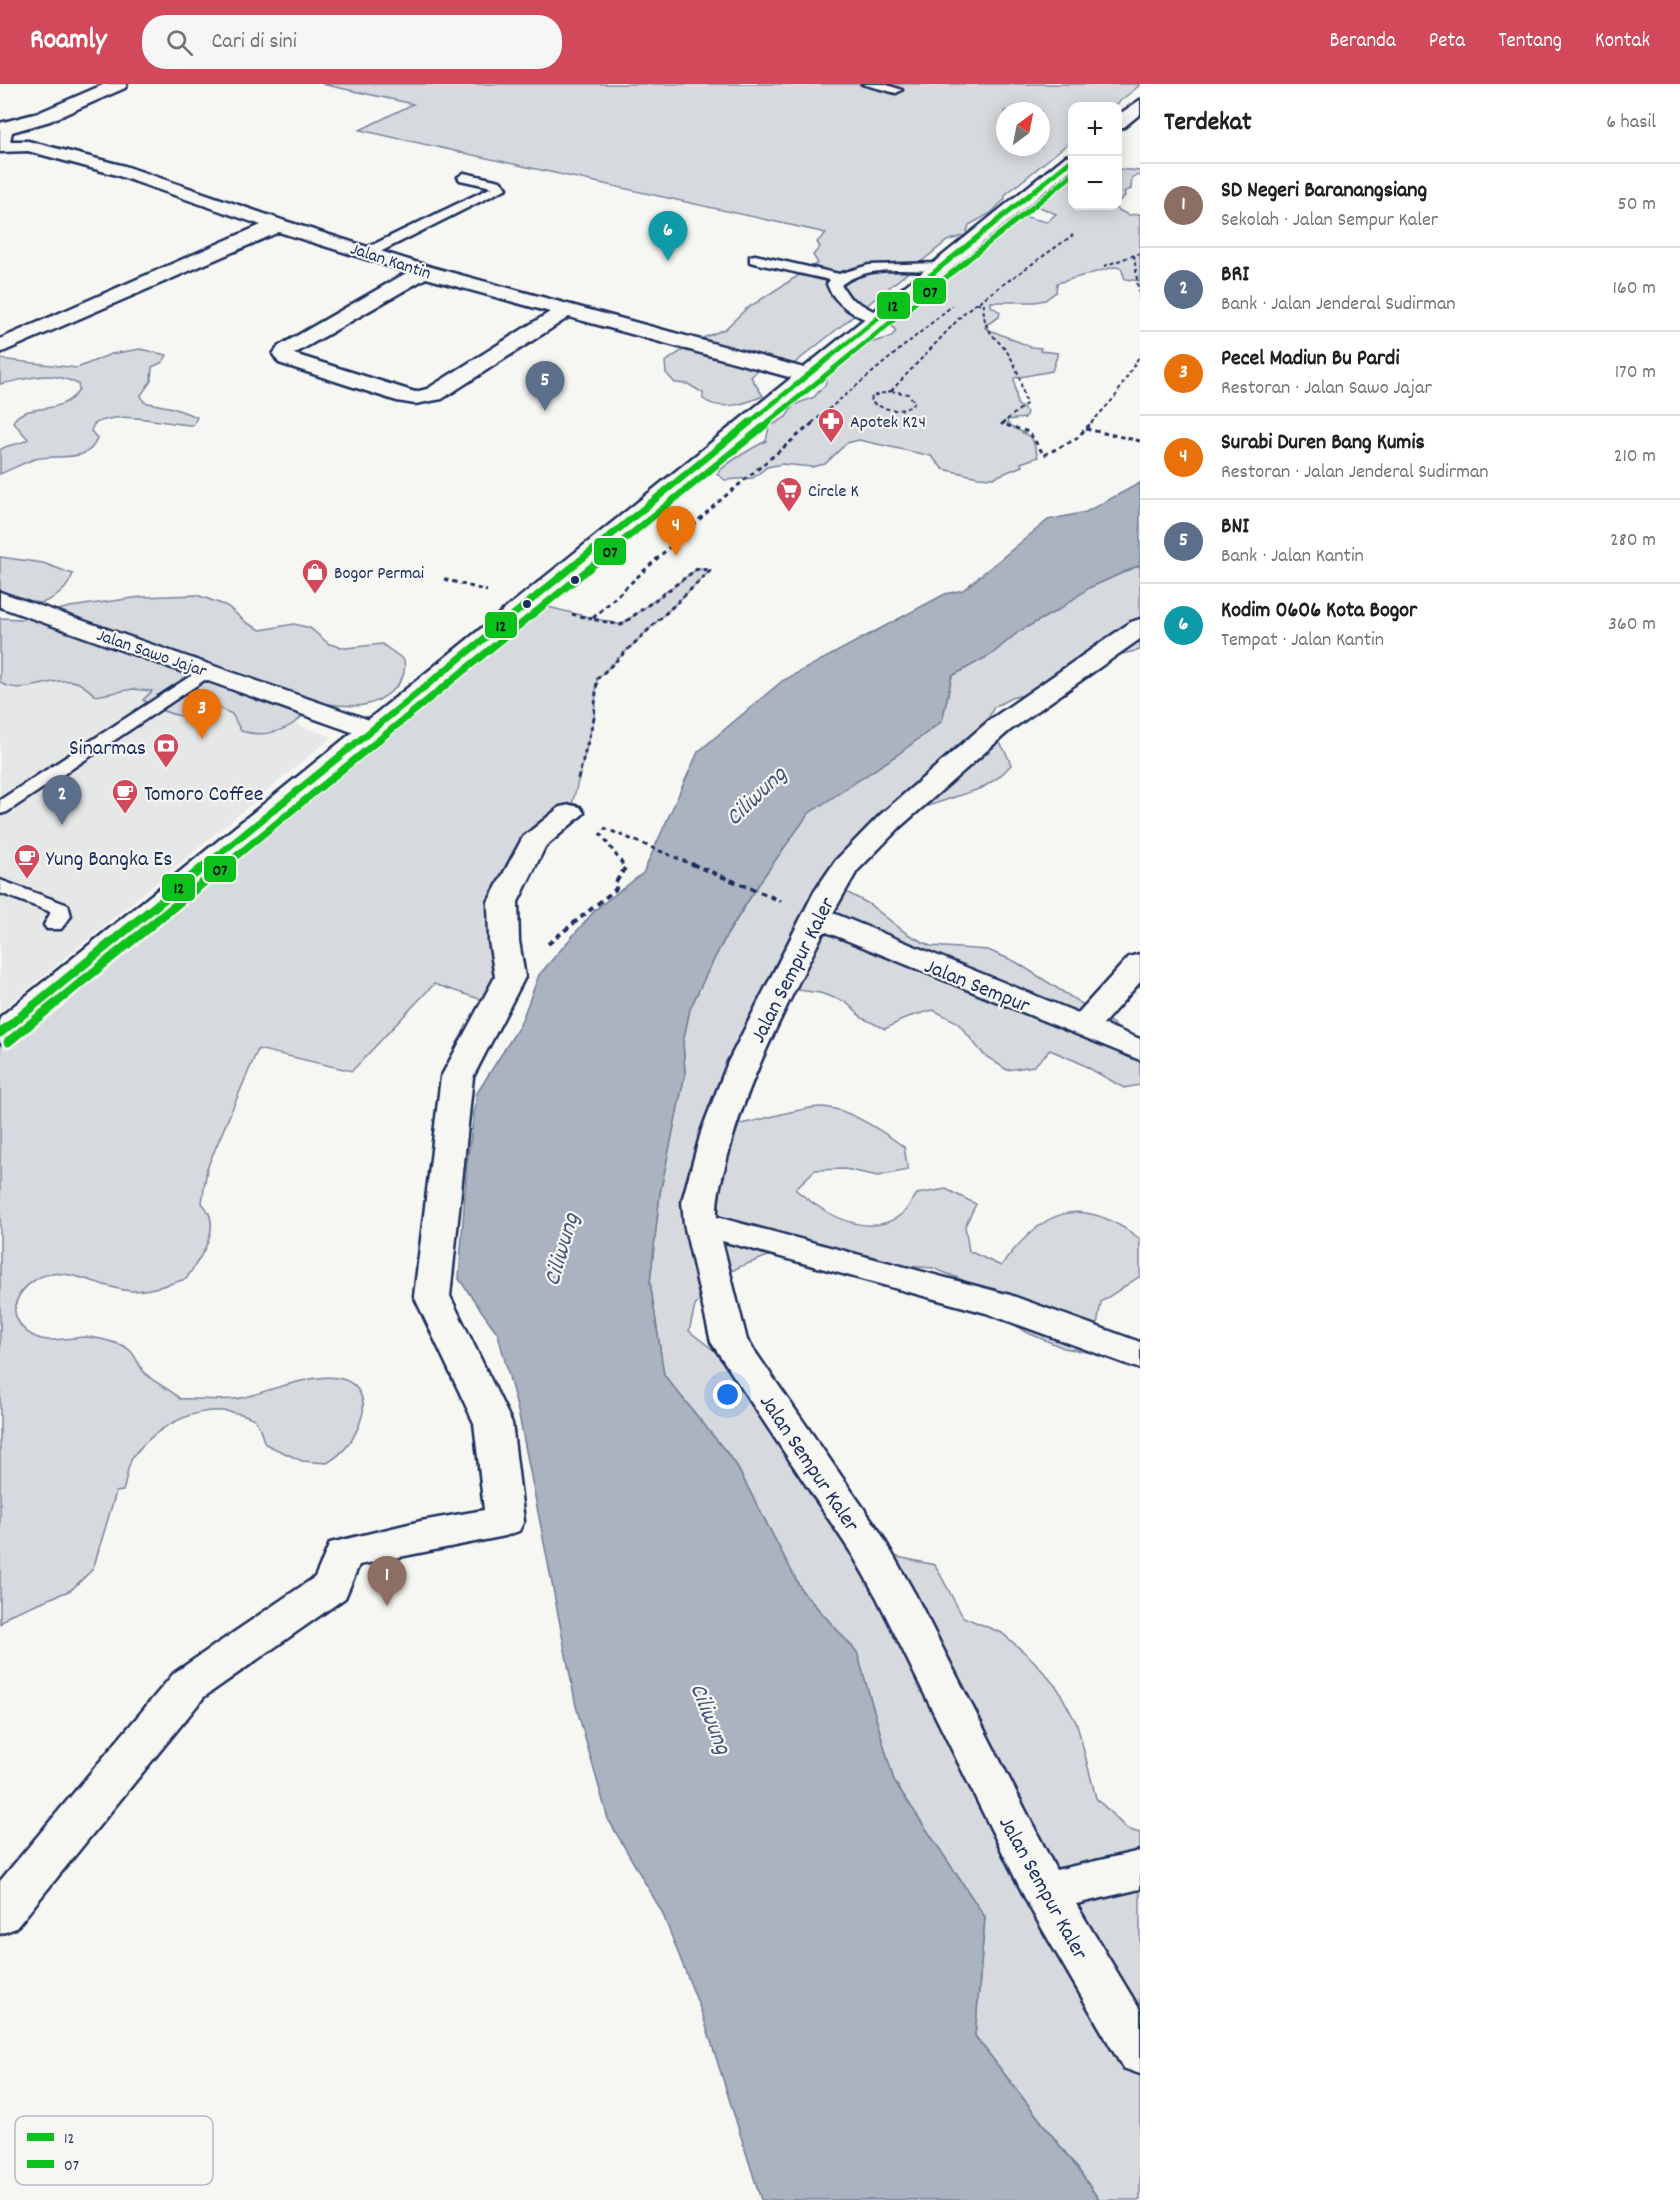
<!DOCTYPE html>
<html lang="id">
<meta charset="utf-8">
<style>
body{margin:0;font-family:Dekko,sans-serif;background:#f6f6f6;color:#202124}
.controls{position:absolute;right:18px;top:18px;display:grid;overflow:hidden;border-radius:12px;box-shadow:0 3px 15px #0003}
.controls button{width:54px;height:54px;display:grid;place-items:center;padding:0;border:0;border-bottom:2px solid #e0e0e0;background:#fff;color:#202124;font:30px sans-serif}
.compass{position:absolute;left:996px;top:18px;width:54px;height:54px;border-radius:50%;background:#fff;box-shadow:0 3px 15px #0003;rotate:32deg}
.you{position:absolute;left:728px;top:1311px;width:21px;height:21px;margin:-15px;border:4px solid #fff;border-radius:50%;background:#1a73e8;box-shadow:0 0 0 9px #1a73e833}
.badge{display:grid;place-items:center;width:39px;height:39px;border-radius:50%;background:#d1495b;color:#fff;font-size:20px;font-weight:700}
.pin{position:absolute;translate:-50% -50px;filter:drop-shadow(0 2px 3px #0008)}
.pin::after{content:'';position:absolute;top:32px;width:21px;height:18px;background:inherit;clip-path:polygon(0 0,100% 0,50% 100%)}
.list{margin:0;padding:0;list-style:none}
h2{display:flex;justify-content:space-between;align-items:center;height:78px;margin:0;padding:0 24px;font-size:26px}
h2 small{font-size:20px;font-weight:400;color:#757577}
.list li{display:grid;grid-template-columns:39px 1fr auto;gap:18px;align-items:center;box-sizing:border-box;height:84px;padding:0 24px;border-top:2px solid #e0e0e0}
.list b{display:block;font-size:22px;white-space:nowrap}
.list p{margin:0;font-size:20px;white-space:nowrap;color:#757577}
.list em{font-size:20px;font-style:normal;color:#757577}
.icon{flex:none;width:33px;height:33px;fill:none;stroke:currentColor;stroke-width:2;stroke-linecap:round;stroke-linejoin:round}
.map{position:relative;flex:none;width:1140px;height:2116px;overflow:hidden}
header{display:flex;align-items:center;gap:36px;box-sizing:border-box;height:84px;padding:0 30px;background:#d1495b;color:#fff}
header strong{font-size:28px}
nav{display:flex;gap:33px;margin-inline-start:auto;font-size:21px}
.search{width:420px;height:54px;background:#f6f6f6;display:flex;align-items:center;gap:15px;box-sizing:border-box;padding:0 21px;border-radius:24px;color:#757577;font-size:22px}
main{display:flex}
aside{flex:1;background:#fff}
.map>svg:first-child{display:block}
.built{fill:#e6e7e7}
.green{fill:#d6d9dd;stroke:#78849e;stroke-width:1.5;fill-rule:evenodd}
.water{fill:#abb2c0;stroke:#717e99;stroke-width:1.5}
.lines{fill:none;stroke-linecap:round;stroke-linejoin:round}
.service-casing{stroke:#1b2f5e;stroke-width:5}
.minor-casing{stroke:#1b2f5e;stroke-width:5}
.tertiary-casing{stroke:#1b2f5e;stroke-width:5}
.primary-casing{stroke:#1b2f5e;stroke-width:5}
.path-far2{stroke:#1b2f5e;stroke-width:2;stroke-dasharray:4 3;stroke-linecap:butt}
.path-far1{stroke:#1b2f5e;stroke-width:3;stroke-dasharray:4.5 4;stroke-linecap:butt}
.path{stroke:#1b2f5e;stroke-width:4;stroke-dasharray:6 4.5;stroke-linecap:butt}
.service{fill:#f6f6f2;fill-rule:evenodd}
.minor{fill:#f6f6f2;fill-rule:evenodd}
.tertiary{fill:#f6f6f2;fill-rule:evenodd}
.primary{fill:#f6f6f2;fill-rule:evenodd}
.bus-1-far2-casing{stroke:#f6f6f2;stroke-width:8}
.bus-1-far1-casing{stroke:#f6f6f2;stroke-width:10}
.bus-1-casing{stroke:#f6f6f2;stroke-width:14}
.bus-2-far2-casing{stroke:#f6f6f2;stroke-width:8}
.bus-2-far1-casing{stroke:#f6f6f2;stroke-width:10}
.bus-2-casing{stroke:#f6f6f2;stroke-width:14}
.bus-1-far2{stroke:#0bc11c;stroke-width:5}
.bus-1-far1{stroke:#0bc11c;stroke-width:7}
.bus-1{stroke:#0bc11c;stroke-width:9}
.bus-2-far2{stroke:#0bc11c;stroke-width:5}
.bus-2-far1{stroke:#0bc11c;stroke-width:7}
.bus-2{stroke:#0bc11c;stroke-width:9}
.bus-dot{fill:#1b2f5e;stroke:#f6f6f2;stroke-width:2}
.labels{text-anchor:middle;stroke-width:4.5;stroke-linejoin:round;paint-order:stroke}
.far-street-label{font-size:18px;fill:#1b2f5e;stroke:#f6f6f2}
.far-poi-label{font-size:18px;fill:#1b2f5e;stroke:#f6f6f2;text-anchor:start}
.poi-label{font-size:22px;fill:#1b2f5e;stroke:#f6f6f2;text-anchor:start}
.street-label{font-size:22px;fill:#1b2f5e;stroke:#f6f6f2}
.water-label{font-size:24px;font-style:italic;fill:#46567b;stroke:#f6f6f2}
.key{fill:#f6f6f2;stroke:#b4bac6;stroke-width:1.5}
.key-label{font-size:16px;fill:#1b2f5e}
.line-badge{stroke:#f6f6f2;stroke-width:2}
.pale-badge-label{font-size:16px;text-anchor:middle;font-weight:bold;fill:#111}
</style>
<header>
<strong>Roamly</strong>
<div class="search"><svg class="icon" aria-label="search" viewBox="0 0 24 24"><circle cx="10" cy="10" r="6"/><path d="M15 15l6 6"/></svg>Cari di sini</div>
<nav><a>Beranda</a><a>Peta</a><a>Tentang</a><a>Kontak</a></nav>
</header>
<main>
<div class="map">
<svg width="1140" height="2116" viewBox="0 0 1140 2116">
<rect width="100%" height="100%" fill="#f6f6f2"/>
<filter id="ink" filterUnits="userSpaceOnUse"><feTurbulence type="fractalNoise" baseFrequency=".0167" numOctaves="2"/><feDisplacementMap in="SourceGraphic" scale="12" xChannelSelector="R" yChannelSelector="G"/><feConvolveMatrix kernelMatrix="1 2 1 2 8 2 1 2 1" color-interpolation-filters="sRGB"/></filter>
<g filter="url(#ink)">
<path class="built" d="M0,534L332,653L0,928Z"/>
<g class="green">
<path d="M322,0H1140V1L1114,22H1072V56L1005,111V115L991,129L969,141L966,151L947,157L785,287L758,280L757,287L751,293L763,312C744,320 721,328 703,315V309L688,300L675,299L666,289L665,278L698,256L725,245L746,225L818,179L813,171L820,163L817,158L826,149L360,46L413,20ZM1005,27H1041V63H1005Z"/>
<path d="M1118,85L1140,87V91L1132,93L1131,105L1124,108L1125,112L1118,118Z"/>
<path d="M1072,87V122H1111L1128,131L1140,130V197L1125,195L1121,184L1114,183L1057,199L1056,208L1045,216L1035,218H991V222L1000,228L999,233L986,241L985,244L1031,263L1041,264L1040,267L1058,269L1052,287L1014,294L1017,320L1027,328L1025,334L1007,336L1008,340L1032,354L1038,373L1021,379L1022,382L993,394L978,393L943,385L931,372L859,356L847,359L825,380L812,383L782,380L767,383L753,394L725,396L717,390C724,380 754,363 766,357L769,343L786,333L794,321L814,313L825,301L830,283L855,263L891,253L896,247L891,241L892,235L899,231L903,219L938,213L943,208L939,189L990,138L1026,133L1047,138L1056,130L1023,116Z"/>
<path d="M140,265L167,271L163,278L152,283L151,297L141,311L144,318L173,324L197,333L193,341C160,340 125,325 94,340L91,347L97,354C89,381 56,369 35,375C23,379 12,385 0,390V366C8,359 19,362 28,355L13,338C24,317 60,334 79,306L78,300C46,285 31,295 0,300V275L77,284L111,270Z"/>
<path d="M0,473L43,479L73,490C61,522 30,522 0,523Z"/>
<path d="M1140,481V566L1105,574L1035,608L1011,614L994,623L987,637C994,654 1006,663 1011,681L999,693L982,704L913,727L837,792L846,808L869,820L906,849L930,862L988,866L1016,878L1112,939L1140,966V1001L1124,1004L1078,978L1050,966L1034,982L1007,986L984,971L957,938L933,926L908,933L885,945L862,934L846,918L820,909L791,905L775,914L734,1041C758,1038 800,1023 821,1023C846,1023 884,1048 904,1063L908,1086L878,1092L845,1085L815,1086L795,1105C823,1129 869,1158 903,1129C908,1124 913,1115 917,1110L946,1105L976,1120L965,1142L969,1167L1001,1182C1044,1125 1079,1109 1140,1155V1192L1101,1218L1097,1242L1133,1258H1140V1280L1132,1276L1064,1264L1028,1249L1003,1234L963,1196L933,1184L768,1172L739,1183L713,1198L695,1222L689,1247L739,1286L746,1314L806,1393L893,1472L935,1481L963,1533L1002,1549L1033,1576L1058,1605L1077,1640L1096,1714L1127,1745L1140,1749V2116H1099L1078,2085L975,1952L985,1833L894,1697L857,1568L802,1507L735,1379L664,1291L650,1198L660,1109L685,990L683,958L690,925L707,889L727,851L762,795L809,728L897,671L942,637L952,592L992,570L1018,548L1058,526L1088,504Z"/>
<path d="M697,485L711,486L597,595L594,634L570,729L504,818L495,920L434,900L352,987L258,965L207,1084L202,1119C225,1142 200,1174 186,1195C169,1200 150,1207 132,1207C102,1206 62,1177 35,1196C24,1203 16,1212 15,1225C14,1231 18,1237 21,1242C40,1264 61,1254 85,1253C96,1253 110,1257 121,1261C135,1266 136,1278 144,1288C153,1299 170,1304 180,1315C200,1314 221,1318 241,1314C270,1308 337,1276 358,1306C363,1314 365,1323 362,1332C356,1353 346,1368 327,1379L302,1377L265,1360C261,1352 261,1341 254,1335C249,1332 242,1330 236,1329C198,1320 158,1341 134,1371C127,1380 127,1396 123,1407L116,1408L93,1485L71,1506L9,1531L0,1540V949L528,518L621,541Z"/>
<path d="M197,511L227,522L247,539L261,546L294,540L310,544L329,560L346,564L382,560L404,576C406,589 403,595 394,605C365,632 344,618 310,620C299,645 266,655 241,647L232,630L219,624C190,638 169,633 143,616L152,607L133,605L96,612C90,607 83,600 76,598C53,591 20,614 0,598V534L22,535L70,523L141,513Z"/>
</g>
<path class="water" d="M1140,399V481L1089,504L1058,526L1018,548L992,570L952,592L942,637L897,671L809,729L762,795L727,850L707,889L690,925L683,958L685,990L660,1109L650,1198L664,1291L735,1379L802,1507L857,1568L894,1697L985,1833L975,1952L1078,2085L1099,2116H761L703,1932L662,1828L608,1735L576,1622L519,1331L498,1250L459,1195L467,1079L477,1009L520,941L539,891L596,825L643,789L698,668L782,597L945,510L963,506L1048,436L1086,428Z"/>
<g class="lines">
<g class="service-casing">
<g id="service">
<path d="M862,0H884L902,6L896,9Z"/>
<path d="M464,89L500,97L507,104L374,171H364V165L492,103L460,96L458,93Z"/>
<path d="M755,171L839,190L869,181L940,179L947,183L940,187C909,187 867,180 841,201L850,214L882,232V238L877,239C857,234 834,220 827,200L830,196L750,178V172Z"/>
<path d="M206,582L212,583L215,587L212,591L7,728L0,730V716Z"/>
<path d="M0,796L68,821L71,832L61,845H47L44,841L51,828L0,809Z"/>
</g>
</g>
<g class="minor-casing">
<g id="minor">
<path d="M105,0H127L125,4L50,37L12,48L10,57H28L125,82L285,137L431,183L815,287L818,292L815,297L807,298L569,233L442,315L415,320L397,317L279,279L273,270L279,262L408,188L279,148L0,269V255L261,141L113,90L28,67L0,68V39L38,29ZM426,194L550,228L427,305L415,308L294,270Z"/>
<path d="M1140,535V555L1009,647L900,743L857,787L833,829L1078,929L1129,873L1140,870V898L1103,940L1140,955V976L824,847C788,921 747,994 727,1075C722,1094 716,1112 717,1133L1010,1211L1140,1258V1285L986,1229L722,1157L747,1256L880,1448L915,1510L1056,1786L1140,1767V1805L1076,1820L1140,1926V1990L1123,1984L1029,1822L877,1514L852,1470L711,1258L684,1140L682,1117L702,1045L728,978L814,808L836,776L880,731L991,635L1131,538Z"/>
<path d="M570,721L580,723L584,729L545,763L518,818L519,857L525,893L473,993L450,1212L512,1339L524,1437L519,1447L505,1452L359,1481L345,1514L204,1613L16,1844L0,1850V1797L174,1589L315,1493L330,1459L421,1437L484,1426L474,1339L414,1212L441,993L495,893L489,857L488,818L523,753L560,723Z"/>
</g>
</g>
<g class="tertiary-casing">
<path id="tertiary" d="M0,508L381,640L385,646L381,652L372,654L363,652L0,523Z"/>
</g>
<g class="primary-casing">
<g id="primary">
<path d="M1140,16V30L1124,43L1118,44V31Z"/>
<path d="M1072,71V85L11,956L0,959V933L1066,72Z"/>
</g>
</g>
<g class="path-far2">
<path d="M1134,171L1140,219"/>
<path d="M1104,182L1140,169"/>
<path d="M976,219L984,220C981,252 1002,254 1013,278C1020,291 1022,306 1026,320L1003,339"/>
<path d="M891,307L967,226L1073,151"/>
<path d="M891,307L908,310L915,318C903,331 885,326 871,318L872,312Z"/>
<path d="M812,339L953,221"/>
<path d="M1091,339L1115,313L1140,271"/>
</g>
<g class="path-far1">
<path d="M1005,338L1002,340L1029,348L1044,371L1076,355L1092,338"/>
<path d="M1086,345L1140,357"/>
<path d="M444,495L487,507"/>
<path d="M572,530L592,535"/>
<path d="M578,695L594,634L597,595L711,486L697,485L621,541L592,535L717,419L814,338"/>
<path d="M604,744L696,782"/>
<path d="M600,749L624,782"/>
</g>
<g class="path">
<path d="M692,780L781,817"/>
<path d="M548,860L616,805V798L625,784L622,780"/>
</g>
<use href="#service" class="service"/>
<use href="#minor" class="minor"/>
<use href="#tertiary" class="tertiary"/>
<use href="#primary" class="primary"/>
<g class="bus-1-far2-casing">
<path id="bus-1-far2" d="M749,339L1072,76"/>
</g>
<g class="bus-1-far1-casing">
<path id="bus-1-far1" d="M205,782L750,338"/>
</g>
<g class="bus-1-casing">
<path id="bus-1" d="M0,949L207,780"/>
</g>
<g class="bus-2-far2-casing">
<path id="bus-2-far2" d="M767,339L1072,91"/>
</g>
<g class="bus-2-far1-casing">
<path id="bus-2-far1" d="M224,782L769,338"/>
</g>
<g class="bus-2-casing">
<path id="bus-2" d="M8,958L226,780"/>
</g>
<use href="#bus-1-far2" class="bus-1-far2"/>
<use href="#bus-1-far1" class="bus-1-far1"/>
<use href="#bus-1" class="bus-1"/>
<use href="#bus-2-far2" class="bus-2-far2"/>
<use href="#bus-2-far1" class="bus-2-far1"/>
<use href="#bus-2" class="bus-2"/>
</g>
</g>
<defs>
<g id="pharmacy-pin" transform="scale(1.35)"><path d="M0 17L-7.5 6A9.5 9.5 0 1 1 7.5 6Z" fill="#d1495b" stroke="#f6f6f2"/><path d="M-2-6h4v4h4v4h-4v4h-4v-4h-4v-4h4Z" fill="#fff"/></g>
<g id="supermarket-pin" transform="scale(1.35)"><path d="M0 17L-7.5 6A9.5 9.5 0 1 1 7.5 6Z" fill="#d1495b" stroke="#f6f6f2"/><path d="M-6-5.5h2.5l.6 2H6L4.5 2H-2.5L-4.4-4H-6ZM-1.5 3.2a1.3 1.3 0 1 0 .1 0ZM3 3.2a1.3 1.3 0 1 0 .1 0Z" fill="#fff"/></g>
<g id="shop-pin" transform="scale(1.35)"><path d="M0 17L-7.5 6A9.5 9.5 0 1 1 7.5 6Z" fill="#d1495b" stroke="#f6f6f2"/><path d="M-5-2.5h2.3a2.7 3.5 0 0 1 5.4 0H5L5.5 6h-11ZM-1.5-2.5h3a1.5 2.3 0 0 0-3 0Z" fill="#fff"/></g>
<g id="bank-pin" transform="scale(1.35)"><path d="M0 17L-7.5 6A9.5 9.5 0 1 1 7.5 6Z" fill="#d1495b" stroke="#f6f6f2"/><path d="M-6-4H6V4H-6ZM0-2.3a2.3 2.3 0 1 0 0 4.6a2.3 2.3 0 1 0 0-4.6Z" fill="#fff"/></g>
<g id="cafe-pin" transform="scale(1.35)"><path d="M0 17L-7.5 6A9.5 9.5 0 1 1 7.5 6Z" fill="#d1495b" stroke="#f6f6f2"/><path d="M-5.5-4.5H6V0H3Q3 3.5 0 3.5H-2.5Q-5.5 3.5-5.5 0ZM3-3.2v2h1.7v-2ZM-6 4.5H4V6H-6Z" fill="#fff"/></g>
</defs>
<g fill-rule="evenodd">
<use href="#pharmacy-pin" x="831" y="337"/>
<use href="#supermarket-pin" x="789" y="406"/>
<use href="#shop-pin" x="315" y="488"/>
<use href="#bank-pin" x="166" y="662"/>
<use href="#cafe-pin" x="125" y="708"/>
<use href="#cafe-pin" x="27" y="773"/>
</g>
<g class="bus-dot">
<circle cx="575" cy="496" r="5"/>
<circle cx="527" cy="520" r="5"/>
</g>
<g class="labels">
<g class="far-street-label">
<text transform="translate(391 176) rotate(18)" y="6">Jalan Kantin</text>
<text transform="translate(152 568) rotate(19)" y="6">Jalan Sawo Jajar</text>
</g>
<g class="far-poi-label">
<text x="850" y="343">Apotek K24</text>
<text x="808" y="412">Circle K</text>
<text x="334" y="494">Bogor Permai</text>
</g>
<g class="poi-label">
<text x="146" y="670" text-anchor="end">Sinarmas</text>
<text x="144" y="716">Tomoro Coffee</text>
<text x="46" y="781">Yung Bangka Es</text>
</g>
<g class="street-label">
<text transform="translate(791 885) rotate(-63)" y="8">Jalan Sempur Kaler</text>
<text transform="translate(978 900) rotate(22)" y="8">Jalan Sempur</text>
<text transform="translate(811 1378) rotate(56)" y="8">Jalan Sempur Kaler</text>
<text transform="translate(1045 1803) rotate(61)" y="8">Jalan Sempur Kaler</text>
</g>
<g class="water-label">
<text transform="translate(755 711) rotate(-44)" y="8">Ciliwung</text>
<text transform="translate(560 1165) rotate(-74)" y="8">Ciliwung</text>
<text transform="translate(712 1634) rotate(68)" y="8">Ciliwung</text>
</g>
</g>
<rect x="15" y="2032" width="198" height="69" rx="9" class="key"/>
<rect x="27" y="2049" width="27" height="8" fill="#0bc11c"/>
<rect x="27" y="2076" width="27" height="8" fill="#0bc11c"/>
<g class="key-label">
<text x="64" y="2059">12</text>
<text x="64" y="2086">07</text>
</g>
<g class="line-badge">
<rect x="912" y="193" width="35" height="28" rx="6" fill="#0bc11c"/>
<rect x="876" y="207" width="35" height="29" rx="6" fill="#0bc11c"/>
<rect x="593" y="453" width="34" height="29" rx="6" fill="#0bc11c"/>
<rect x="484" y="527" width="34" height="28" rx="6" fill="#0bc11c"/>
<rect x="203" y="771" width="34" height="28" rx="6" fill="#0bc11c"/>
<rect x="161" y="789" width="35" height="29" rx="6" fill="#0bc11c"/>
</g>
<g class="pale-badge-label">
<text x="930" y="213">07</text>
<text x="893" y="227">12</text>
<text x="610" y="473">07</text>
<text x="501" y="547">12</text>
<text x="220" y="791">07</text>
<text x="179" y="809">12</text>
</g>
</svg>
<div class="controls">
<button>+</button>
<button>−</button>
</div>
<svg class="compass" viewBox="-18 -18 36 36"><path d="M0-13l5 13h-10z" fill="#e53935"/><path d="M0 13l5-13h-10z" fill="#757577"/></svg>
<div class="you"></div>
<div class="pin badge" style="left:387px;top:1522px;background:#8d6e63">1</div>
<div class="pin badge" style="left:62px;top:741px;background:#5c6f8a">2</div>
<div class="pin badge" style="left:202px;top:655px;background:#e8710a">3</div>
<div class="pin badge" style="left:676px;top:472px;background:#e8710a">4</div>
<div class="pin badge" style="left:545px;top:327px;background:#5c6f8a">5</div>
<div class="pin badge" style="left:668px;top:177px;background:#0f9aa8">6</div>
</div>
<aside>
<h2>Terdekat<small>6 hasil</small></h2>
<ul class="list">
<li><span class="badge" style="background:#8d6e63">1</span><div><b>SD Negeri Baranangsiang</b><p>Sekolah · Jalan Sempur Kaler</p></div><em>50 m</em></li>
<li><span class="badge" style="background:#5c6f8a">2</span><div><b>BRI</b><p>Bank · Jalan Jenderal Sudirman</p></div><em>160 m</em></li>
<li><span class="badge" style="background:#e8710a">3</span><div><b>Pecel Madiun Bu Pardi</b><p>Restoran · Jalan Sawo Jajar</p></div><em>170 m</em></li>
<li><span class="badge" style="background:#e8710a">4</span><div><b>Surabi Duren Bang Kumis</b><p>Restoran · Jalan Jenderal Sudirman</p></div><em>210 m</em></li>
<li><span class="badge" style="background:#5c6f8a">5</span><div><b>BNI</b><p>Bank · Jalan Kantin</p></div><em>280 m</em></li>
<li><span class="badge" style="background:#0f9aa8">6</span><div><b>Kodim 0606 Kota Bogor</b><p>Tempat · Jalan Kantin</p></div><em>360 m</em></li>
</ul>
</aside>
</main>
